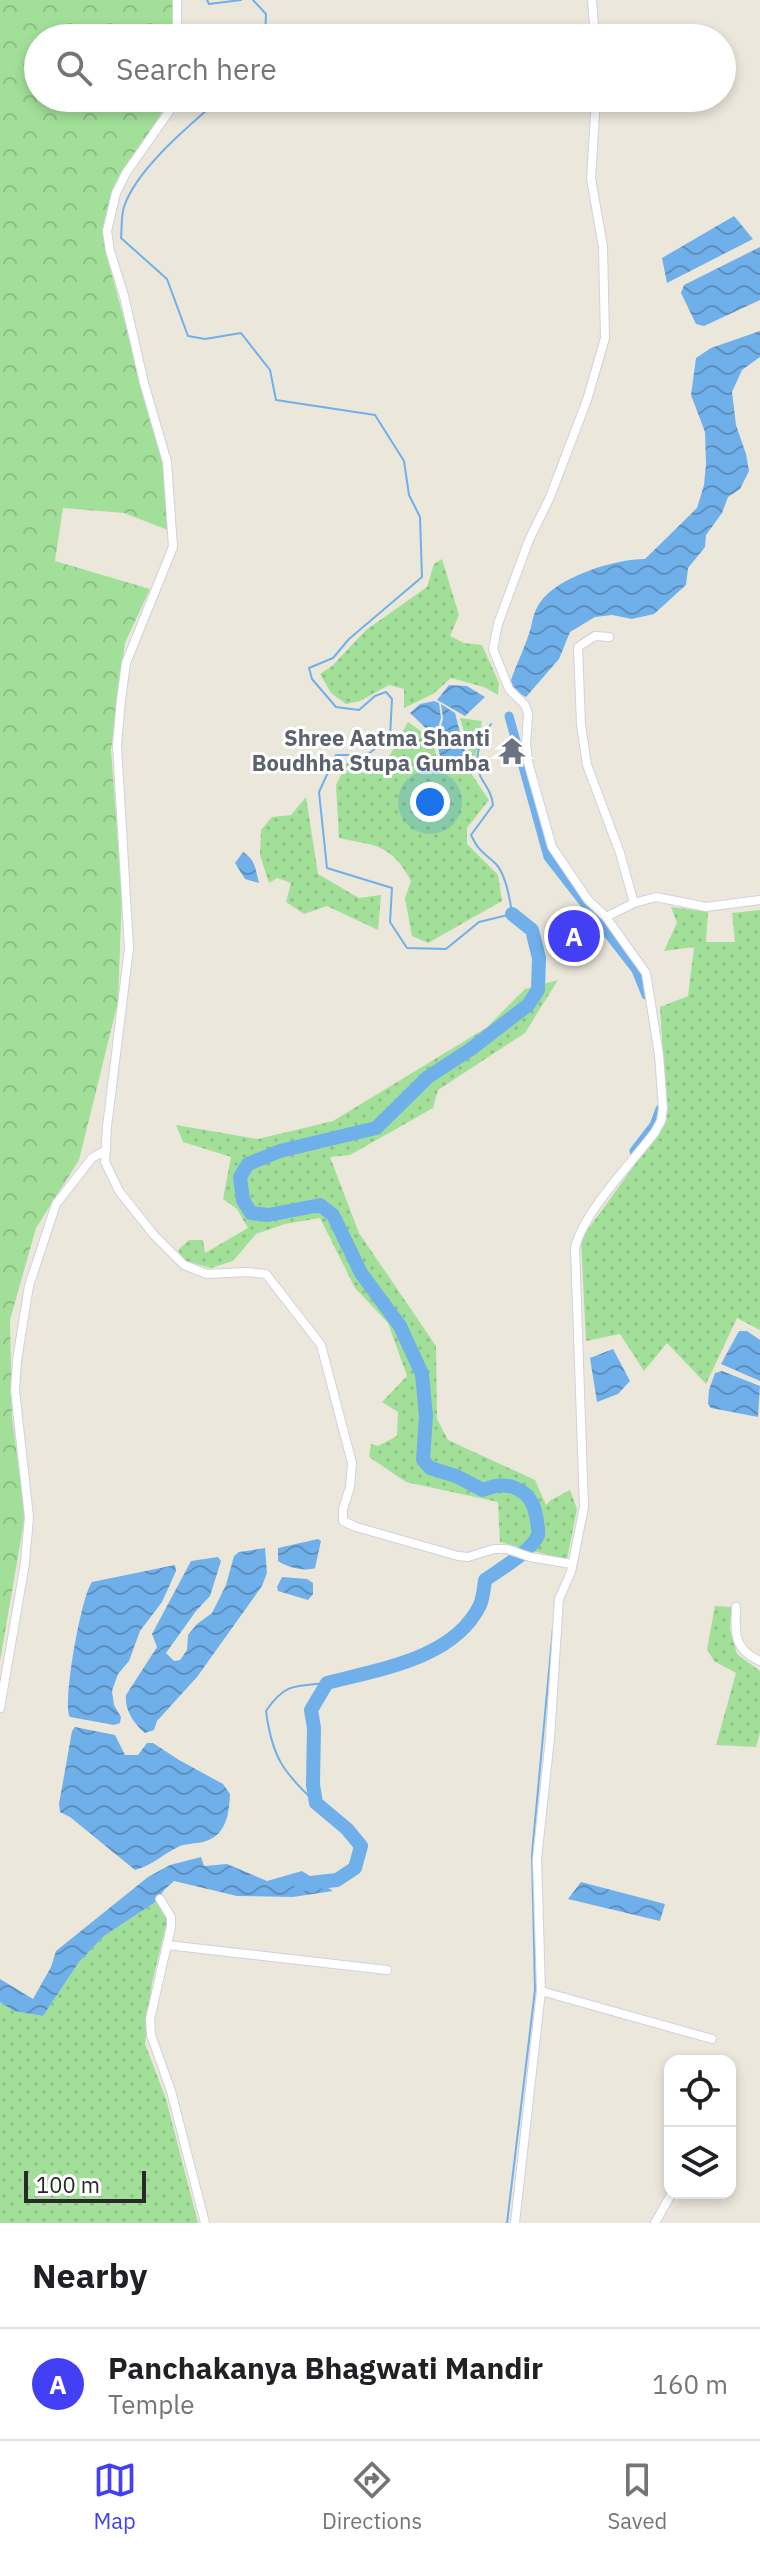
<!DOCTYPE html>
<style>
body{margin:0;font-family:"IBM Plex Sans",sans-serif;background:#f6f6f6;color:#202124}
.controls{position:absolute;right:24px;bottom:24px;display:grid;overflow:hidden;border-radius:16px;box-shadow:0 4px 12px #0003}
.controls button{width:72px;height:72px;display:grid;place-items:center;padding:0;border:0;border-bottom:2px solid #e0e0e0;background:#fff;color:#202124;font:40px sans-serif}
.scale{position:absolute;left:24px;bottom:20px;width:122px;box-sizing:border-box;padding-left:8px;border:4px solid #292929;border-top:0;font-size:22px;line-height:28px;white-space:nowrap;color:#292929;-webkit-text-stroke:6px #fff;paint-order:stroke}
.you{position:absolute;left:430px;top:802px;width:28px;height:28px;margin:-20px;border:6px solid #fff;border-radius:50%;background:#1a73e8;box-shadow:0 0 0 12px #1a73e833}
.badge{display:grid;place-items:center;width:52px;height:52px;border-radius:50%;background:#433ff4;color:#fff;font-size:26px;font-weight:700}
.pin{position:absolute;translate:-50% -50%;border:4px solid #fff;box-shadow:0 2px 8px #0006}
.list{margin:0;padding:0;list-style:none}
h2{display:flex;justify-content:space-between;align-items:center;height:104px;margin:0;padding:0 32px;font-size:34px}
h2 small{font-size:26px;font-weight:400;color:#757577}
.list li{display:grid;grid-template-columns:52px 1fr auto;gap:24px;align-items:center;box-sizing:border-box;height:112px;padding:0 32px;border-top:2px solid #e0e0e0}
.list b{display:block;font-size:30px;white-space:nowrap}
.list p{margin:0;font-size:26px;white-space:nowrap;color:#757577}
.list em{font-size:26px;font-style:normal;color:#757577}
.icon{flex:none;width:44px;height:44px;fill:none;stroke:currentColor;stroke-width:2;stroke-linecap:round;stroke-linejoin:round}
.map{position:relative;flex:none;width:760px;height:2223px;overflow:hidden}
.search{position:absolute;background:#fff;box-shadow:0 4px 12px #0003;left:24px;right:24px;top:24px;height:88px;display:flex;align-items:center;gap:20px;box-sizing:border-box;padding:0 28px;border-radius:44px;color:#757577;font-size:30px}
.sheet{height:216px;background:#fff}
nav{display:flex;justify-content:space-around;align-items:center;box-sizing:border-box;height:112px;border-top:2px solid #e0e0e0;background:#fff;font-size:22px;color:#757577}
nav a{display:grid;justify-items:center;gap:4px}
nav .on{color:#433ff4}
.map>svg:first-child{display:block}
.grass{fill:url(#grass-dots)}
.forest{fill:url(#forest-crowns)}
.water{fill:url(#water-waves)}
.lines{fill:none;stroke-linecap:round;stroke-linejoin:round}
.stream{stroke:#70b0ea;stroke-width:2}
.canal{stroke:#70b0ea;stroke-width:9}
.river{stroke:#70b0ea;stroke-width:14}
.minor-casing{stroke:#d1d0e1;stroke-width:10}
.minor{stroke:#fff;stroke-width:8}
.labels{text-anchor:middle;stroke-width:6;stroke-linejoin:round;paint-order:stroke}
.worship-label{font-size:22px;font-weight:bold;fill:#5b616d;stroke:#fff;text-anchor:end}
</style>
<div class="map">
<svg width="760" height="2223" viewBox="0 0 760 2223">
<defs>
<pattern id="grass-dots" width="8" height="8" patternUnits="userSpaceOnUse" patternTransform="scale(2)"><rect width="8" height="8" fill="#a2e099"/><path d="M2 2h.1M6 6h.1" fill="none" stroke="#8cc084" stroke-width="1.8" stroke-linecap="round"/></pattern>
<pattern id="forest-crowns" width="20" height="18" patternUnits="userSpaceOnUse" patternTransform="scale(2)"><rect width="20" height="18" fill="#a2e099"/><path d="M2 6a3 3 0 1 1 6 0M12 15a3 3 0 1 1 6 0" fill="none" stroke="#8cc084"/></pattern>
<pattern id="water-waves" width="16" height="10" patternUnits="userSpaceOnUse" patternTransform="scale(2)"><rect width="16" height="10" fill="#70b0ea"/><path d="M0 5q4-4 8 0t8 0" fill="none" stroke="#5c8fbe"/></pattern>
</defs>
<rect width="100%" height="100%" fill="#ebe7db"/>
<g class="grass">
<path d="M442,559L459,615L450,636L464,643L482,645L499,683L498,695L484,687L451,678L433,694L404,708V689L389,685L360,701L346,704L331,693L320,674L332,666L366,630L427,587L434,564Z"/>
<path d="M460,718L482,721L472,775L489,800L467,828V844L498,875L502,901L428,943L412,936L405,898L411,881C391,844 377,846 339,838L336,785L347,763L385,764L408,722L432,739L441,774L459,770L469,749Z"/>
<path d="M306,797L318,874L359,898L381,895L378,930L327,906L304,914L286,902L291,883L277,878L269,883L260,855L261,830L272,817L291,815Z"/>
<path d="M671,907L708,912L706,942H735L732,913L760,910V1330L737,1318L706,1384L667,1343L644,1371L620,1334L586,1341L581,1239L667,1120L660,1007L688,996L694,947L664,951L677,923Z"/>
<path d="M558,980L525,1033L438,1090L433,1108L350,1155L330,1157L359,1233L436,1346L437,1419L448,1440L535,1480L546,1505L551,1500L570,1490L577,1509L567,1560L500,1542L498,1502L406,1482L369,1457L371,1444L378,1446L397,1436L398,1412L382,1402L407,1376L388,1323L355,1288L320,1218L285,1224L256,1234L233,1261L211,1268L185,1261L178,1250L189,1240H203L205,1253L248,1228L237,1209L223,1199L231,1157L183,1142L176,1125L258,1139L333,1121L486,1028L525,989Z"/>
<path d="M715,1606L732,1607L730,1629L737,1654L760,1671V1733L756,1747L716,1745L736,1673L714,1661L707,1649Z"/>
<path d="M157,1901L166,1915L167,1921L152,1983L145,2044L166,2099L198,2223H0V2002L14,2011L43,2016L79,1962L104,1936Z"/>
</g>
<path class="forest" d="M0,0H172L173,38H38V98H170L143,144L105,225L106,253L163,463L168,530L124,513L63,508L55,561L150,589L125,643L111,750L122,895L118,1002L79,1160L36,1228L10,1320L12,1417L25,1516L0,1661Z"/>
<g class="water">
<path d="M734,216L753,239L667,283L662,258Z"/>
<path d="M760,247V300L704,326L696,324L681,293L684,285Z"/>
<path d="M760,331V357L742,370L732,392L736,425L746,454L749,471L740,489L728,497L722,513L706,535L705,547L688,568L686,585L654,614L632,619L612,615L595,617L570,632L559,659L526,697L520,694L511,685V680C517,663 526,645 531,627C533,618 534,612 539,604C556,577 615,559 645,559L697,508L704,485L706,464L705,432L691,395L696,358L711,348Z"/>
<path d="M449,685L467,686L485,697L465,716L437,700Z"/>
<path d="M434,701L439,703L441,718L435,737L410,713L420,704Z"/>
<path d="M441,704L455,713L465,752L459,766L443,769L437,743L443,719Z"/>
<path d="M243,852C256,860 255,869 259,883L245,879L235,863Z"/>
<path d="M739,1331H747L760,1340V1381L721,1364Z"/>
<path d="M613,1349L630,1381L618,1394L597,1402L590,1358Z"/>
<path d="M722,1371L760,1386L758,1417L711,1408L708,1404L709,1390L715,1373Z"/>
<path d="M318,1539L321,1541L315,1568C305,1572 287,1567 278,1561V1548Z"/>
<path d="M265,1548L267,1573L262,1586L197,1677L157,1721L154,1730L145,1733C134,1724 124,1709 126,1695L157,1647L152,1634L191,1561L218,1557L221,1561L210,1596L196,1611L166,1653L174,1661L180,1660L187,1650L188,1635L197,1624L212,1613L226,1585L234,1556L239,1552Z"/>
<path d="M175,1565L176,1571L162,1602L140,1631L129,1661L118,1674L112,1691L114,1705L121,1717L120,1723L114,1725L70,1717C62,1704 81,1596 92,1582Z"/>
<path d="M282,1577L307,1579L313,1583V1594L308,1600L278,1591L277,1587Z"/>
<path d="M75,1727L115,1735L125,1755H138L147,1743H153L179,1760L223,1784L230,1794C229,1813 227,1834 206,1841C198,1844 188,1843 180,1846C164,1853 152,1866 135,1870L70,1817L60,1812L59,1804L72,1731Z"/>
<path d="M201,1857L204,1866L227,1864L267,1881L302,1871L333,1891L293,1897L237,1896L174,1881L164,1890L157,1901L104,1936L79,1962L43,2016L14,2011L0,2002V1979L33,1999L51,1967L56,1951L148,1877L170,1865Z"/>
<path d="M581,1882L665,1904L660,1921L568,1899Z"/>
</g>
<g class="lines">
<g class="stream">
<path d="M207,0L209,4L241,0"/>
<path d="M253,0L266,14L265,38"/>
<path d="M221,98C191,124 136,169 124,207C121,216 122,228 121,238L167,279L188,336L205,339L241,333L270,370L276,400L375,415L404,461L409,495L420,517L422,577L349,639L333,658L309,668L312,679L336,707L359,710L375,696L386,692L392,699L390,737L367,755H336L319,792L327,868L392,888L390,922L407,948L446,949L479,922L512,914C510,899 506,875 496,864C483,851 481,855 471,835L493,805C492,795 488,789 483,781C471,762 480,740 491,724"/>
<path d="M316,1803C283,1772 272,1757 266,1711C285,1683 295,1686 327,1683"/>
<path d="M507,2223L535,1990L532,1854L553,1628"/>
</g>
<g class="canal">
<path d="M509,716L548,857L636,970L646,995"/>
<path d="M634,1151L654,1125L660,1109"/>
</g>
<path class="river" d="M301,1884L337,1880L355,1868L361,1846L347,1829L316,1803L313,1785L314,1728L311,1710L327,1683C379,1669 454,1659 480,1605C483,1598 484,1588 485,1580C499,1570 532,1551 538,1535C539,1529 537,1522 536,1516C532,1489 507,1479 483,1490L456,1476L430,1468L423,1460L426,1416L422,1374L400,1326L361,1273L333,1215L320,1205L268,1215L251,1213L243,1200L240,1177L248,1164L280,1151L376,1128L428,1077L471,1049L528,1005L538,990L539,958L532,930L512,914"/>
<g class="minor-casing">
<g id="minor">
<path d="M177,0V38"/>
<path d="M592,0L595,38"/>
<path d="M176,98L175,103L126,173L116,193L107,231L110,251L124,296L144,383L167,462L173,547L126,663L121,700L117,745L129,948L107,1127L105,1162L119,1191L154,1235L184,1265L207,1274L247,1272L266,1274L321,1345L352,1463L350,1487L343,1509V1521L356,1527L458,1556L468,1557L494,1549H507L530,1557L572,1564"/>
<path d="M609,637L595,636L578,647L581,725L587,765L620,853L634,903"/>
<path d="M606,917L634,903L656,897L706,907L760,900"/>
<path d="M736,1607C735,1633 733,1649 760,1661"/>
<path d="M0,1708L25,1563L29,1517L15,1390L17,1360L29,1286L56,1204L92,1158L106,1150"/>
<path d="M160,1899L171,1917V1927L150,2019L151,2035L171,2091L205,2223"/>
<path d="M167,1945L387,1970"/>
<path d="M541,1991L712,2039"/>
<path d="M515,2223L541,1991L537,1859L550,1738L559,1599L571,1572L584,1507L575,1248C584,1211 631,1164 655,1132L661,1121L663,1108L659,1055L646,973L606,917L588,900L552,847L528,762L526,744L528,714L525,705L509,689L493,649L498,624L529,540L550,497L587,400L605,338L603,247L591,178L596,98"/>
<path d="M655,2223L672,2193"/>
</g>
</g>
<use href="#minor" class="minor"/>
</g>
<defs>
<g id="temple-bare" transform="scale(2.16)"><path d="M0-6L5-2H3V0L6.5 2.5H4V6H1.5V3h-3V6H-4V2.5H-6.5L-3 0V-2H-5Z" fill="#6b7280" stroke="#fff" stroke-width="2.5" paint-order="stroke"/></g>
</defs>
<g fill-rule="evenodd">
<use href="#temple-bare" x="512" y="751"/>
</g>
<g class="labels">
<g class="worship-label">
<text x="490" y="746">Shree Aatma Shanti<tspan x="490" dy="25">Boudhha Stupa Gumba</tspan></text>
</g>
</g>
</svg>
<div class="controls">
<button><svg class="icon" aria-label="locate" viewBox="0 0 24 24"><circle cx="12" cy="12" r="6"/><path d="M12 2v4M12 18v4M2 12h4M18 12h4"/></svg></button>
<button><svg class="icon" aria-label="layers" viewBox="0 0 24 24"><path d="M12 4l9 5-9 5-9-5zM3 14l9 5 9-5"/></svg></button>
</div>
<div class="scale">100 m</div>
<div class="you"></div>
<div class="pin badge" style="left:574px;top:936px">A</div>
<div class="search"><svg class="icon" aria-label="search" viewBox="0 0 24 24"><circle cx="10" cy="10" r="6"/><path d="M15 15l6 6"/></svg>Search here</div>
</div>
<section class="sheet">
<h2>Nearby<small></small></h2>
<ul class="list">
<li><span class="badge">A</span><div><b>Panchakanya Bhagwati Mandir</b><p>Temple</p></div><em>160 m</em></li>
</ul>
</section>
<nav>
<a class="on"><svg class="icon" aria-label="map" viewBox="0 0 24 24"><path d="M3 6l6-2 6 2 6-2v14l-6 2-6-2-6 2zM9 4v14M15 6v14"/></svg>Map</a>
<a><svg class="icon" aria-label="directions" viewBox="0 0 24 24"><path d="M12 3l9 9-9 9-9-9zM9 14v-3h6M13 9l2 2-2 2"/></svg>Directions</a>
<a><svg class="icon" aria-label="saved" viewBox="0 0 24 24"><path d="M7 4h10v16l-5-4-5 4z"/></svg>Saved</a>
</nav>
